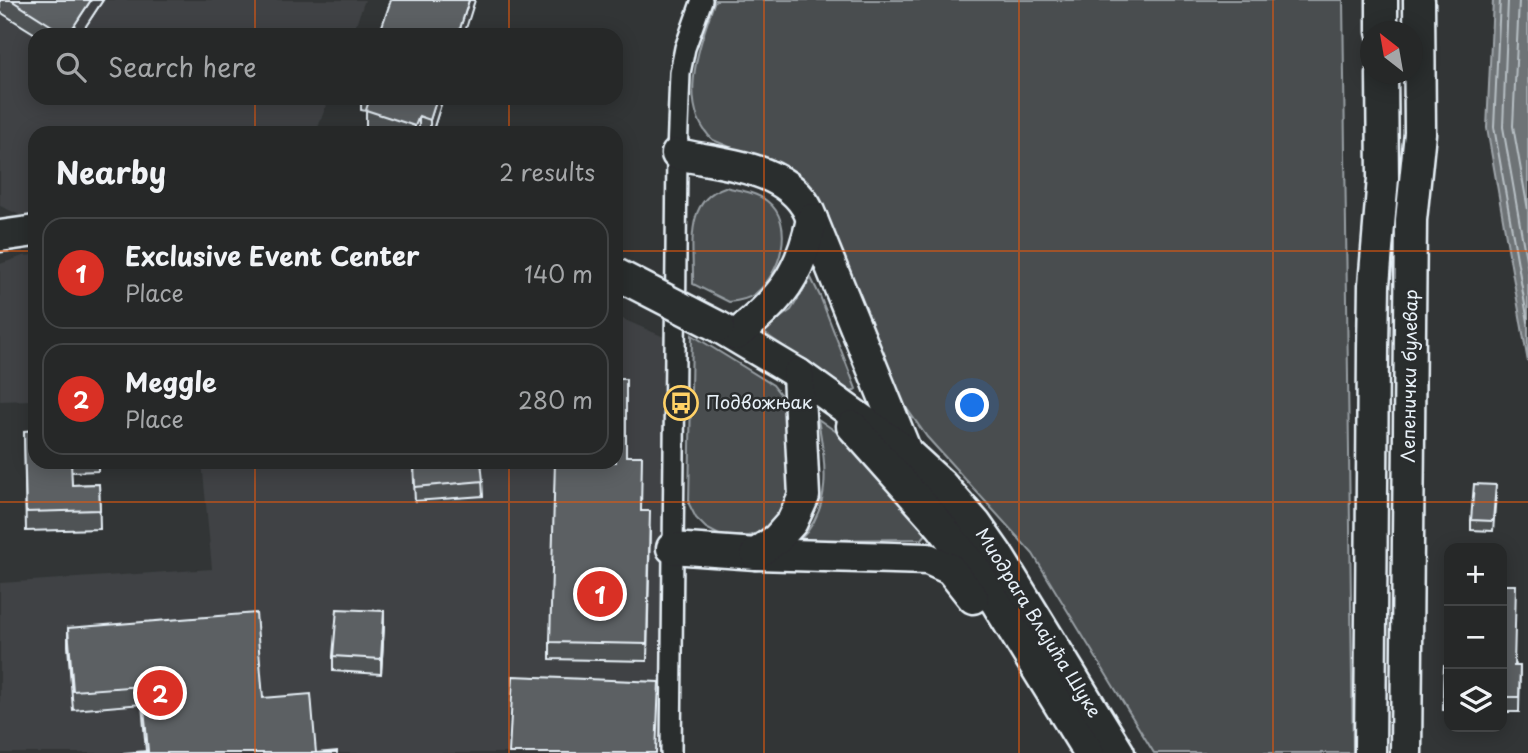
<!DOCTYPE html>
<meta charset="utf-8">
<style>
body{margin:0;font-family:"Playpen Sans",sans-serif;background:#2e3030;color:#f1f3f6}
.controls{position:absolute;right:21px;bottom:21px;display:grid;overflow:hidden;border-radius:14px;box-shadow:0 4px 18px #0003}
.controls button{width:63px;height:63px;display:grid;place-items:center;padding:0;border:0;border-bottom:2px solid #424445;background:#262828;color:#f1f3f6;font:35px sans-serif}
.compass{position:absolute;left:1360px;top:21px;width:63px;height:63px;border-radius:50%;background:#262828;box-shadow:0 4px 18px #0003;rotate:329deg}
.you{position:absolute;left:973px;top:406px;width:24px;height:24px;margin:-18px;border:5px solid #fff;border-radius:50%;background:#1a73e8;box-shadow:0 0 0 10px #1a73e833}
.badge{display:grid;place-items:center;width:46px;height:46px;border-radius:50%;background:#d93025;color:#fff;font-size:23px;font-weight:700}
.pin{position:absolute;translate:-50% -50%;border:4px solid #fff;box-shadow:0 2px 7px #0006}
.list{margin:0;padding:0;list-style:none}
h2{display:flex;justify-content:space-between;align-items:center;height:91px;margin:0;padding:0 28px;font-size:30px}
h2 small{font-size:23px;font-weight:400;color:#a4a6a8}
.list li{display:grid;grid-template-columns:46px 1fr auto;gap:21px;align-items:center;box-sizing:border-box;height:112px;margin:0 14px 14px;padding:0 14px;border:2px solid #424445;border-radius:21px}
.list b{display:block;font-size:26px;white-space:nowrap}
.list p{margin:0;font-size:23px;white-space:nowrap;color:#a4a6a8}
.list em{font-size:23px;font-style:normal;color:#a4a6a8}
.icon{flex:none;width:38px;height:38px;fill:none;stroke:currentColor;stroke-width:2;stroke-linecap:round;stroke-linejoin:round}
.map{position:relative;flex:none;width:1528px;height:753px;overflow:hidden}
.search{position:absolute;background:#262828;box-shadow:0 4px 18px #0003;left:28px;top:28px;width:595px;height:77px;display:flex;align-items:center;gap:18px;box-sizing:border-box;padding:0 24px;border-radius:21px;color:#a4a6a8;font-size:26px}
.panel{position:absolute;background:#262828;box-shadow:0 4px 18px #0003;left:28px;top:126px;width:595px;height:343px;border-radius:21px}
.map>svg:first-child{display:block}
.built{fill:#3f4244}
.green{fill:#494d4f;stroke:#989fa4;stroke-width:2}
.water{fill:#6e7376;stroke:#9fa5aa;stroke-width:2}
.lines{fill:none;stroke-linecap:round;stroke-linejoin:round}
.shore{stroke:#b7bfc4;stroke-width:2}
.street-casing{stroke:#e8f1f8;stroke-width:24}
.primary-casing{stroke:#e8f1f8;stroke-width:35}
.street{stroke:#2a2d2e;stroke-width:19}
.primary{stroke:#2a2d2e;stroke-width:30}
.primary-bridge-casing{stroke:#e8f1f8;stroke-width:35;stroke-linecap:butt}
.primary-bridge{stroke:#2a2d2e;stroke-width:30}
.wall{fill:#4f5355;stroke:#e8f1f8;stroke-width:2}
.shaded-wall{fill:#404345;stroke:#e8f1f8;stroke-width:2}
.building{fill:#5c6063;stroke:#e8f1f8;stroke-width:2}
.grid{fill:none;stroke:#e8590c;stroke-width:2;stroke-opacity:0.55}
.labels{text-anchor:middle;stroke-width:5;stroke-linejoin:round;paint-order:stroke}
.street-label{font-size:18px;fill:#e8f1f8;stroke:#2a2d2e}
.poi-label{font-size:18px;fill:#e8f1f8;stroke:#2a2d2e;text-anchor:start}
</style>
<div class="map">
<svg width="1528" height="753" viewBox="0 0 1528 753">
<rect width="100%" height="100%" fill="#323536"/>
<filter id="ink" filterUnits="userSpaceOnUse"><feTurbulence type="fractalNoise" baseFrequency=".0143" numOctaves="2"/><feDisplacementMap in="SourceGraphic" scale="14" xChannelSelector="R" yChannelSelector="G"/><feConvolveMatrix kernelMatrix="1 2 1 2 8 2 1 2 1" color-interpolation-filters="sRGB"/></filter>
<g filter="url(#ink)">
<g class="built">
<path d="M0,0H365L352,35H35V98H329L316,133H35V214L20,215L0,206Z"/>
<path d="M35,255V400L0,401V264L23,256Z"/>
<path d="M616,316L671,340L663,753H0V583L212,569L202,462H616Z"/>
</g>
<g class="green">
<path d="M715,0H1343L1353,753H1154L1033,554L927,437L900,399L868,334L822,204L813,188L799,176L713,140C675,105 701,42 715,0Z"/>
<path d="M725,187C738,190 756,192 767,201C796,223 781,274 755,294C748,299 738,301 729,302L693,284C694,248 683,201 725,187Z"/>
<path d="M811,278L820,296L856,389L852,392L761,331L791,310Z"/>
<path d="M692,335L773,385L780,394L785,405L794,486L789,504L765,530L749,536H721L706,528L696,518L689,504Z"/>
<path d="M818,419L845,438L928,532L922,539L800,540C834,506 825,462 818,419Z"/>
</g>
<path class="water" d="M1493,0H1528V362L1487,128Z"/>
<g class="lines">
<g class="shore">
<path d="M1500,0L1494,127L1528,322"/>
<path d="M1508,0L1503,127L1528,271"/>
<path d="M1519,0L1513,126L1528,210"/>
</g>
<g class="street-casing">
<path id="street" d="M671,753L677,154L680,73L685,48L702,0"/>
</g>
<g class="primary-casing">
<g id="primary">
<path d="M1382,32V0"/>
<path d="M677,154C722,164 787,166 809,212L905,449"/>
<path d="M0,236L35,231"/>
<path d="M719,327L798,374L905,451L942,485L976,524L997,554L1119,753"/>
<path d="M736,335C780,300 801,275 812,219"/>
<path d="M852,426L940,525L978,573L1089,753"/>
<path d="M672,548L756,554L928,559L950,569L973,598"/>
<path d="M756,554L777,539L792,522L804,496L798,374"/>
<path d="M1370,753L1373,349L1374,285L1383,178L1382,74"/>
<path d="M1406,753L1411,220L1420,133L1419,0"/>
</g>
</g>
<use href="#street" class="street"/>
<use href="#primary" class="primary"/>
<g class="primary-bridge-casing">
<path id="primary-bridge" d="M616,274L719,327"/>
</g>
<use href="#primary-bridge" class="primary-bridge"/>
</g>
<g class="wall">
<path d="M0,0H103L80,35H37L0,12Z"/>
<path d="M361,98H443L432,133H379L366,129V111L361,110Z"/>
<path d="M24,431L35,462H98V471L71,472L72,485L99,484L100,529L26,531Z"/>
<path d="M626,456L641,511L650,529L647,661L550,659V642Z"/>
<path d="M413,462H481L483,496L415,501Z"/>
<path d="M1496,495L1493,531L1471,530V520Z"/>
<path d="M1502,585L1515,666H1520L1519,712H1502Z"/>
<path d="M384,626L381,674L333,671V656Z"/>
<path d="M68,628L263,698L316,753L146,751L142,704L73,710L68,646Z"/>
<path d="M1444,666H1449V710H1443Z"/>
</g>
<g class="shaded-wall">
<path d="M91,0H103L80,35H68Z"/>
<path d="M469,0H475L464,35H458Z"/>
<path d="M437,98H443L432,133H430V120Z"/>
<path d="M419,116V133H415V126Z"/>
<path d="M384,611V626L381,674V659Z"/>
</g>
<g class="building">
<path d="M11,0H91L68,35H66Z"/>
<path d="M391,0H469L458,35H379Z"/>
<path d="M370,98H437L430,120L419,116L415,126L366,110Z"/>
<path d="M616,379H626V456H642L641,511H650L647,644L550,642L555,462H616Z"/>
<path d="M35,430V462H71L72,485L99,484L100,510L26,512L24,431Z"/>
<path d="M414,462H481L483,481L415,487Z"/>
<path d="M1474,484L1496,485L1493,521L1471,520Z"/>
<path d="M1502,585H1516L1514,666H1520L1519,697H1502Z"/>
<path d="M337,609L384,611L381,659L333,656Z"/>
<path d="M256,613L263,698L311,694L316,753L337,751V753H123L148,751L142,686L73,691L68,628Z"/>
<path d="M1444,666H1449V696H1443Z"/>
<path d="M513,676L659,682L656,753H509Z"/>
</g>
</g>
<path class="grid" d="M255,0V35M509,0V35M764,0V753M1019,0V753M1273,0V753M255,98V133M509,98V133M0,251H35M616,251H1528M255,462V753M509,462V753M0,502H1528"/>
<defs>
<g id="bus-ring" transform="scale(1.75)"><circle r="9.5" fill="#2a2d2e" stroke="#ffd166" stroke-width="1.5"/><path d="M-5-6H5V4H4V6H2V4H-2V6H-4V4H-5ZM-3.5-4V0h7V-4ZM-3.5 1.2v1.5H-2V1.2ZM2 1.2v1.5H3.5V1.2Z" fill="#ffd166"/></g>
</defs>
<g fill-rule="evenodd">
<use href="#bus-ring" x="681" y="403"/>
</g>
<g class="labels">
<g class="street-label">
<text transform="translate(1410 376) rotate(-89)" y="6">Лепенички булевар</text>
<text transform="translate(1038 623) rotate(58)" y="6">Миодрага Влајића Шуке</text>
</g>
<g class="poi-label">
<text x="706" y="409">Подвожњак</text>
</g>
</g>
</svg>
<div class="controls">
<button>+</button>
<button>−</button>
<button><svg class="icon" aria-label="layers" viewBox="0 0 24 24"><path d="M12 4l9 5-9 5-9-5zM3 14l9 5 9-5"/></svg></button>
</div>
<svg class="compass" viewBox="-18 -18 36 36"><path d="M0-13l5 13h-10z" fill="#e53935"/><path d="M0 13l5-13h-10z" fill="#a4a6a8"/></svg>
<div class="you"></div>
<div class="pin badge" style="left:600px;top:594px">1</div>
<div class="pin badge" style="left:160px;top:693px">2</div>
<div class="search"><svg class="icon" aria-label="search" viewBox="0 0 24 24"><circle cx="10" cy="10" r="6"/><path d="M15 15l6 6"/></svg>Search here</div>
<section class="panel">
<h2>Nearby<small>2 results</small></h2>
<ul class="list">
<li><span class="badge">1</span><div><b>Exclusive Event Center</b><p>Place</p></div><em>140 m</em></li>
<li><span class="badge">2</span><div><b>Meggle</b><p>Place</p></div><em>280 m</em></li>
</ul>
</section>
</div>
